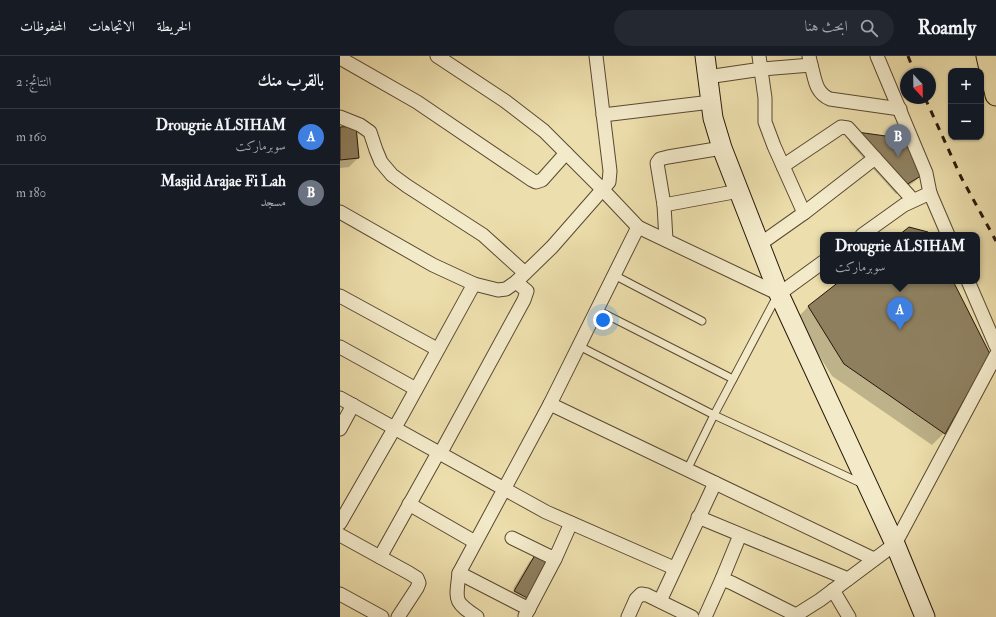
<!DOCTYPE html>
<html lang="ar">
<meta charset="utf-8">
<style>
body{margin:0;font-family:"IM FELL Double Pica",Amiri,serif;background:#242831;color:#f1f3f6;direction:rtl}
.controls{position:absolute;right:12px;top:12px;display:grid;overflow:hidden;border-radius:8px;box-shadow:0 1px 3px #0004}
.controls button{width:36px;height:36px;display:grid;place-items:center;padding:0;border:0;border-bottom:1px solid #363941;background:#171b24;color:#f1f3f6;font:20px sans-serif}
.compass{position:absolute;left:560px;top:12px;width:36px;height:36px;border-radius:50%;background:#171b24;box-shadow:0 1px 3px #0004;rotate:158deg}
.you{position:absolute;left:263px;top:264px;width:14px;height:14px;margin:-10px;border:3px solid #fff;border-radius:50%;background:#1a73e8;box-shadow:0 0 0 6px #1a73e833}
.badge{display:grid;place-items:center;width:26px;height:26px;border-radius:50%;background:#c59692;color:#fff;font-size:13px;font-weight:700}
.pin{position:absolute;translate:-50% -33px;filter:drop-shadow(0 1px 2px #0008)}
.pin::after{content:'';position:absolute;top:21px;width:14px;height:12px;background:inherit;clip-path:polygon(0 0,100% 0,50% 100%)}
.popup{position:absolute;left:480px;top:176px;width:160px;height:52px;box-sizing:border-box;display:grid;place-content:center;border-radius:8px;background:#171b24;filter:drop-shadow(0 1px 3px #0005);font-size:13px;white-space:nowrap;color:#9ea1a6}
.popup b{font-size:15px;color:#f1f3f6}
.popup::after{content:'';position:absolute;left:50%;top:100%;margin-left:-8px;border:8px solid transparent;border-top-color:#171b24}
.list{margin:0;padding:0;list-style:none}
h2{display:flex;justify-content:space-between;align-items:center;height:52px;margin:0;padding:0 16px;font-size:17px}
h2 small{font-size:13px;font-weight:400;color:#9ea1a6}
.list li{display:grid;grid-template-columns:26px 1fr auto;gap:12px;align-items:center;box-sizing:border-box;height:56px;padding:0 16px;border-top:1px solid #363941}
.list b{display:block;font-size:15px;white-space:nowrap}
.list p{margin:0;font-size:13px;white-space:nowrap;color:#9ea1a6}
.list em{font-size:13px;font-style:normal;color:#9ea1a6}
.icon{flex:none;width:22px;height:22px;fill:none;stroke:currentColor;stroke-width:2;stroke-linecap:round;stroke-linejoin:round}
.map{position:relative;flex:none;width:656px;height:561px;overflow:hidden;direction:ltr}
header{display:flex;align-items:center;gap:24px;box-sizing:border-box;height:56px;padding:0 20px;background:#171b24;border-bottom:1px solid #363941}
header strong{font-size:19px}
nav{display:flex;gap:22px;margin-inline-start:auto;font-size:14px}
.search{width:280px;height:36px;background:#242831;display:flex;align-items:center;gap:10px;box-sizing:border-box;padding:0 14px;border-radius:22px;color:#9ea1a6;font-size:15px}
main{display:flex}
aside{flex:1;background:#171b24}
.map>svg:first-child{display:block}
.shadow{fill:#0003}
.building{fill:#8e7f5e;stroke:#271708}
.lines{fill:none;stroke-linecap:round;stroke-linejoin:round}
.lane-casing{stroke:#584931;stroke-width:9}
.street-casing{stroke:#584931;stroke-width:15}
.secondary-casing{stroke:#271708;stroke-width:21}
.primary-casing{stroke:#271708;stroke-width:23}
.lane{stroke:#f3eaca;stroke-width:7}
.street{stroke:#f3eaca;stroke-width:13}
.secondary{stroke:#f3eaca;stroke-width:19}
.primary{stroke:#eddfad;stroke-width:21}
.rail{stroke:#271708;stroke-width:3;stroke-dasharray:7 7;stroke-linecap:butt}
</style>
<header>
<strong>Roamly</strong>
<div class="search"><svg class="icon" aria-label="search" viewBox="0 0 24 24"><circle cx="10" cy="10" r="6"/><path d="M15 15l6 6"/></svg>ابحث هنا</div>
<nav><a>الخريطة</a><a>الاتجاهات</a><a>المحفوظات</a></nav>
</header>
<main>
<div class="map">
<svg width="656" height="561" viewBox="0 0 656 561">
<rect width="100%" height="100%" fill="#eddfad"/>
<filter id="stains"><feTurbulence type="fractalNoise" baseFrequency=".005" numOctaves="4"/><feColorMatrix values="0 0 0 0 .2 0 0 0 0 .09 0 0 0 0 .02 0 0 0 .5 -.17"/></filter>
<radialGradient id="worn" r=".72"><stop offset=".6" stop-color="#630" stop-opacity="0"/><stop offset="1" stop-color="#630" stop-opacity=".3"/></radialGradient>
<g class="shadow">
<path d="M0,72L18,102L9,111L0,112Z"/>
<path d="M517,77L583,118L573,127L556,138L509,86Z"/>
<path d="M502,225H612L604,377L592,389L492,320L456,263L468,251Z"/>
<path d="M195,500L187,541L173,533L189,506Z"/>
<path d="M172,535L187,543L182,549L168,541Z"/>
</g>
<g class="building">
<path d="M16,70L19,102L0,104V71Z"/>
<path d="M517,76L567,83L584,118L566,129Z"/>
<path d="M569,171L588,176L589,179H559Z"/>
<path d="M500,225H613L650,298L605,378L504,308L468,250Z"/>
<path d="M195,499L208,506L189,543L174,535Z"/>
</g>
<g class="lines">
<g class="lane-casing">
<g id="lane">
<path d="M274,219L362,265"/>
<path d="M257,254L393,323"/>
<path d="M239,290L374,359L523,428"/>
<path d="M347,414L374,359L437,240"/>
</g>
</g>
<g class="street-casing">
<g id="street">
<path d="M97,0L165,45L204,75L263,134L298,171L439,238L483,206"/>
<path d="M419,0L425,42V66L434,90L464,157"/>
<path d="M537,0L586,117L590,137"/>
<path d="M0,2L77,46L192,124L196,126L202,124L226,97"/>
<path d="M471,9C475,22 475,37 490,43L560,53"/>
<path d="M367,21L422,13L471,9L469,0"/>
<path d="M263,59L371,46"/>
<path d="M0,61L20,69L30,76L36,94L41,106L52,119L67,130L143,179L185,217"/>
<path d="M443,110L501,71L508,72L535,102"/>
<path d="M324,149L399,135"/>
<path d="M0,156L93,209L134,228L158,234L166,233L176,226L212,191L269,126L270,115L256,0"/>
<path d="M522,179L564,149L590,137L608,179"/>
<path d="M326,184L324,149L317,107L320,103L328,101L382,92"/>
<path d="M420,188L464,157L535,102L573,144"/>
<path d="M628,225L656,290"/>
<path d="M0,240L97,293"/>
<path d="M0,291L76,333"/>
<path d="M0,342L206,456L334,512"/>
<path d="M210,348L534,503"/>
<path d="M0,373L13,349"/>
<path d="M100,398L184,244L187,235L176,226"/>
<path d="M69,448L135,486"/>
<path d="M358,461L508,523"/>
<path d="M0,467L62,359L134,228"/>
<path d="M0,479L69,517L77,522L79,527L77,532L58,561"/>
<path d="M172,482L215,503L231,467"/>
<path d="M40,501L98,397"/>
<path d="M119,517L189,553"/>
<path d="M382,523L400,479"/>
<path d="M493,534L509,561"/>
<path d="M0,538L42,561"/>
<path d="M320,545L375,427"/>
<path d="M185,560L215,503"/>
<path d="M137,561C113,545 116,545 119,517L210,348L298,171"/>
<path d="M288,561L296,543L301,538L307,539L352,561"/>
<path d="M365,561L382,523L392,527L456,559"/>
<path d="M453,561L480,544L555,488L656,299"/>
</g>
</g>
<g class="secondary-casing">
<path id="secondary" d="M365,0L373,62L382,92L439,238L555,488L585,561"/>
</g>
<g class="primary-casing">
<path id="primary" d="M647,0L656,39"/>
</g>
<use href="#lane" class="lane"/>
<use href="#street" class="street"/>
<use href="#secondary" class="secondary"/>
<use href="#primary" class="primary"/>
<g class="rail">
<path d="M568,0L575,18"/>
<path d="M585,42L621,121L656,185"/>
</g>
</g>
<rect width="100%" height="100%" filter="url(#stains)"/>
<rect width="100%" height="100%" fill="url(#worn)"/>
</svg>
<div class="controls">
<button>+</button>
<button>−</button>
</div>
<svg class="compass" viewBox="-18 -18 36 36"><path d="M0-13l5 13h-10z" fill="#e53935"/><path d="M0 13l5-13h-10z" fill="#9ea1a6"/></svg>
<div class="you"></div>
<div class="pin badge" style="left:560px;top:274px;background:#3f7fe0">A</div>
<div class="popup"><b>Drougrie ALSIHAM</b>سوبرماركت</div>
<div class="pin badge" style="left:558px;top:101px;background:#6b7280">B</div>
</div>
<aside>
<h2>بالقرب منك<small>النتائج: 2</small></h2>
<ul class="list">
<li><span class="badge" style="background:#3f7fe0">A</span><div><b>Drougrie ALSIHAM</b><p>سوبرماركت</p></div><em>160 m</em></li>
<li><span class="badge" style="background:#6b7280">B</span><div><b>Masjid Arajae Fi Lah</b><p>مسجد</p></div><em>180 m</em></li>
</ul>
</aside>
</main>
